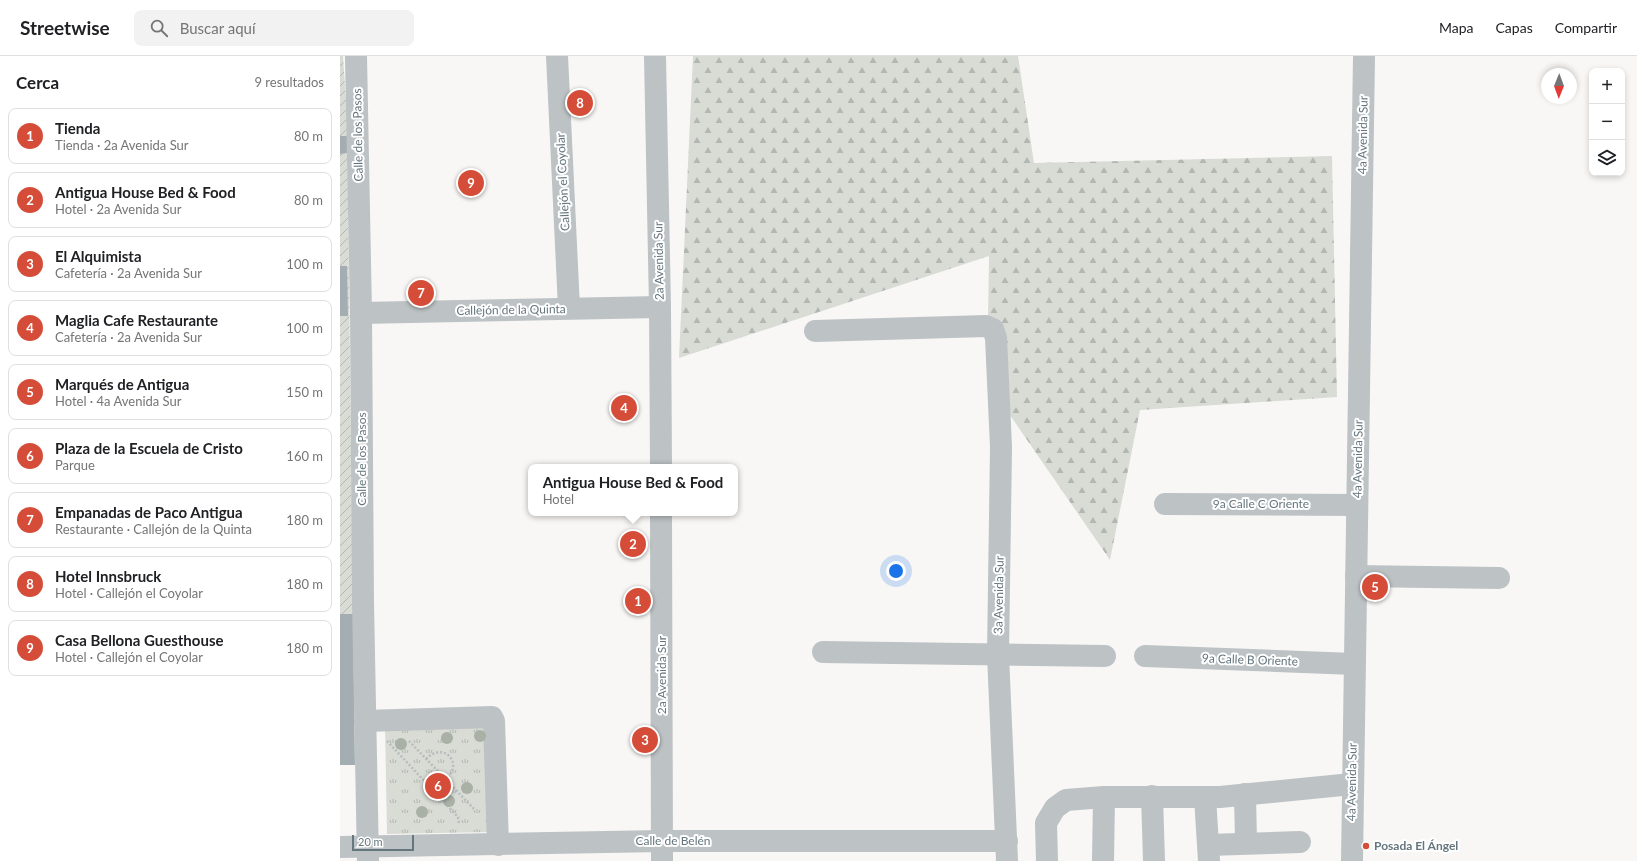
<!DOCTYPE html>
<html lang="es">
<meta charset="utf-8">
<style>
body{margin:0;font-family:Lato,sans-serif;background:#f2f2f2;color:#202124}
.controls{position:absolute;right:12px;top:12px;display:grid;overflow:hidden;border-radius:8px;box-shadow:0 2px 6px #0003}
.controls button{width:36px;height:36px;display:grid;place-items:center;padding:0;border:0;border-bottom:1px solid #e0e0e0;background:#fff;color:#202124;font:20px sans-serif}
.compass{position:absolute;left:1201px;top:12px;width:36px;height:36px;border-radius:50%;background:#fff;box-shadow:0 2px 6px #0003;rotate:181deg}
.scale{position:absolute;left:12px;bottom:10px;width:62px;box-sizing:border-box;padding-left:4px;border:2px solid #65767e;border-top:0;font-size:11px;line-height:14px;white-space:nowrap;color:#65767e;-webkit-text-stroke:3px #fff;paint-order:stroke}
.you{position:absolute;left:556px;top:515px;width:14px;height:14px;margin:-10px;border:3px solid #fff;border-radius:50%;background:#1a73e8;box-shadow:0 0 0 6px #1a73e833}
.badge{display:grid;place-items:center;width:26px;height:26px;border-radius:50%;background:#d54d38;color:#fff;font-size:13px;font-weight:700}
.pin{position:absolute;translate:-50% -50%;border:2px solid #fff;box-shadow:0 1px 4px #0006}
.popup{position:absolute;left:188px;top:408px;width:210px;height:52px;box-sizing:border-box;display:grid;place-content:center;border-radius:8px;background:#fff;filter:drop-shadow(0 1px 3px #0005);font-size:13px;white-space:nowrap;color:#757577}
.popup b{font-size:15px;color:#202124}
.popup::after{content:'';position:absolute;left:50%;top:100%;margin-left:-8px;border:8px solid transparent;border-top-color:#fff}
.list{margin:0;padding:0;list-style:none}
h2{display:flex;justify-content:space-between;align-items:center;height:52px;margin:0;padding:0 16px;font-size:17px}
h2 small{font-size:13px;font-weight:400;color:#757577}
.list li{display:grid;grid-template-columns:26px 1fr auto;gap:12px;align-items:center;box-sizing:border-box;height:56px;margin:0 8px 8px;padding:0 8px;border:1px solid #e0e0e0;border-radius:8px}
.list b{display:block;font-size:15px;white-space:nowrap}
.list p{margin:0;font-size:13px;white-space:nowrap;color:#757577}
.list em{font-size:13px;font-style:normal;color:#757577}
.icon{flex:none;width:22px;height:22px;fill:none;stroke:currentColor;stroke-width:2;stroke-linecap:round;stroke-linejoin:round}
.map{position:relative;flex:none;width:1297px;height:805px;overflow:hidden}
header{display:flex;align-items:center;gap:24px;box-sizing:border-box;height:56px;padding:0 20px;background:#fff;border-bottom:1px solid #e0e0e0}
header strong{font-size:19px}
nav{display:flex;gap:22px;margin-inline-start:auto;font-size:14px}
.search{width:280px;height:36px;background:#f2f2f2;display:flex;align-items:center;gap:10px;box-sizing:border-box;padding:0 14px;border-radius:8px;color:#757577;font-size:15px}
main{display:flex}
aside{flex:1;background:#fff}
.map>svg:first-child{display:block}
.grass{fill:url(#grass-tufts)}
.forest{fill:url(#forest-firs)}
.garden{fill:url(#garden-furrows)}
.building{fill:#a4aeb2}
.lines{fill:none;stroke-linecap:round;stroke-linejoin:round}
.path{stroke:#b8bcbe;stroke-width:2.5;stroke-dasharray:2 2;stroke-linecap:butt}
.minor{stroke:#bdc2c5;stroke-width:22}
.tree{fill:#a9b0a5}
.poi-dot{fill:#d54d38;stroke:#fff;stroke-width:1.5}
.labels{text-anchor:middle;stroke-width:4;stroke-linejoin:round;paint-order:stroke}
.street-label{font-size:12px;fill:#65767e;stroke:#fff}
.poi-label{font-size:12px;font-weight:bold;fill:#65767e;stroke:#fff;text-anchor:start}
</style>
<header>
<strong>Streetwise</strong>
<div class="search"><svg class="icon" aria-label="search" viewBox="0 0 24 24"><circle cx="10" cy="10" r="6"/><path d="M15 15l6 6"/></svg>Buscar aquí</div>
<nav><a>Mapa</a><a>Capas</a><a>Compartir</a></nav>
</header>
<main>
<aside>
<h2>Cerca<small>9 resultados</small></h2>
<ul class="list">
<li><span class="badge">1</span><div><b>Tienda</b><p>Tienda · 2a Avenida Sur</p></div><em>80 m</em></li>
<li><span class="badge">2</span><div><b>Antigua House Bed &amp; Food</b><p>Hotel · 2a Avenida Sur</p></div><em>80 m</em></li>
<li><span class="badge">3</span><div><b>El Alquimista</b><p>Cafetería · 2a Avenida Sur</p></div><em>100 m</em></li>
<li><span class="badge">4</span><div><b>Maglia Cafe Restaurante</b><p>Cafetería · 2a Avenida Sur</p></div><em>100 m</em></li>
<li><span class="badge">5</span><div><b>Marqués de Antigua</b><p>Hotel · 4a Avenida Sur</p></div><em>150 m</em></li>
<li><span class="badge">6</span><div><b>Plaza de la Escuela de Cristo</b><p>Parque</p></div><em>160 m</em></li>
<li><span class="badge">7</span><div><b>Empanadas de Paco Antigua</b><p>Restaurante · Callejón de la Quinta</p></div><em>180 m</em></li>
<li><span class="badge">8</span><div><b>Hotel Innsbruck</b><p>Hotel · Callejón el Coyolar</p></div><em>180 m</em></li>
<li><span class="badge">9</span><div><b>Casa Bellona Guesthouse</b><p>Hotel · Callejón el Coyolar</p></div><em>180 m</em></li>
</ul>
</aside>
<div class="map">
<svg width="1297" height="805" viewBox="0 0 1297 805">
<defs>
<pattern id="grass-tufts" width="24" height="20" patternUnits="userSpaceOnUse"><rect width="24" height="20" fill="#d8dcd5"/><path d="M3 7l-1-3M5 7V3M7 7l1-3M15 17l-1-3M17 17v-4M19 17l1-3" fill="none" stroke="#b3b7b2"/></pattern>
<pattern id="forest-firs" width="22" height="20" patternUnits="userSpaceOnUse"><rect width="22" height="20" fill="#d8dcd5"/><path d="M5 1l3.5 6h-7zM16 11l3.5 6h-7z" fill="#b3b7b2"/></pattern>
<pattern id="garden-furrows" width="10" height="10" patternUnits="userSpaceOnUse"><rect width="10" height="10" fill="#d8dcd5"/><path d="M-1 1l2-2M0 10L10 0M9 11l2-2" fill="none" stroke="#b3b7b2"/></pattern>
</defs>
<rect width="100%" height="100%" fill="#f8f7f5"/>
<path class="grass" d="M148,666L150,776L47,778L45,669Z"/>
<path class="forest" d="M353,0H678L694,107L992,100L997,341L800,354L770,504L647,326L649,200L339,302Z"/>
<path class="garden" d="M0,0H3L7,59L13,558H0Z"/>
<g class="building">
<path d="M0,80H7V97L0,98Z"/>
<path d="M0,210H7L8,260H0Z"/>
<path d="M0,558H13L15,709H0Z"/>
</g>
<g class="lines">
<g class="path">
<path d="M47,685L118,761L119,768"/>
<path d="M69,685L135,754"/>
<path d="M86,703C104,684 125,709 105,723"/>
</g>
<g class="minor">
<path d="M16,0L21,257L23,546L28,805"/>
<path d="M217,0L229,252"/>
<path d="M315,0L320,251L321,411"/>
<path d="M21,257L320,251"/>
<path d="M475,275L646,270L653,273L656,282L661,391L658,599L667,805"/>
<path d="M825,448L1017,449"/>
<path d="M321,457L322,805"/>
<path d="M1016,520L1159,522"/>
<path d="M483,596L765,600"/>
<path d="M805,600L1014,608"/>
<path d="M25,665L152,661L154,665L158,789"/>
<path d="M905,738L906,786"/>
<path d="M812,740L814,805"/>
<path d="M865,741L869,805"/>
<path d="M868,789L960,786"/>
<path d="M0,791L322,785H667"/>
<path d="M707,805L706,767L715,752L726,744L764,741H880L1012,728"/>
<path d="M763,805L764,741"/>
<path d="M1012,805L1024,0"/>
</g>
</g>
<g class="tree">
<circle cx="140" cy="680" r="6"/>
<circle cx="107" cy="682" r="6"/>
<circle cx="61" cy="688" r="6"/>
<circle cx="127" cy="732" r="6"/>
<circle cx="109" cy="745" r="6"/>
<circle cx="82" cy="756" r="6"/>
</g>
<circle class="poi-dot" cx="1026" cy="790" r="4"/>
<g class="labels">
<g class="street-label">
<text transform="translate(18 79) rotate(-91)" y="4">Calle de los Pasos</text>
<text transform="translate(1023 79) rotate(-89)" y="4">4a Avenida Sur</text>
<text transform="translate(223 126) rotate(-93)" y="4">Callejón el Coyolar</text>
<text transform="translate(319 205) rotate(-91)" y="4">2a Avenida Sur</text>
<text transform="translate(171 254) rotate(-1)" y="4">Callejón de la Quinta</text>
<text transform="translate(22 403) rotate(-90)" y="4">Calle de los Pasos</text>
<text transform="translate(1018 403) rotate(-89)" y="4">4a Avenida Sur</text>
<text x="921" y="452">9a Calle C Oriente</text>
<text transform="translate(659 539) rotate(-89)" y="4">3a Avenida Sur</text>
<text transform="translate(910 604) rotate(2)" y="4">9a Calle B Oriente</text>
<text transform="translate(322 619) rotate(-90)" y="4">2a Avenida Sur</text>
<text transform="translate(1012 726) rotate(-89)" y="4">4a Avenida Sur</text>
<text x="333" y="789">Calle de Belén</text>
</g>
<g class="poi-label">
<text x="1034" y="794">Posada El Ángel</text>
</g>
</g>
</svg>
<div class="controls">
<button>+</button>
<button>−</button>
<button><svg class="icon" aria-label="layers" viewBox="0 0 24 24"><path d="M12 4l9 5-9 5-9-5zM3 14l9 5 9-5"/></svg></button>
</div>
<svg class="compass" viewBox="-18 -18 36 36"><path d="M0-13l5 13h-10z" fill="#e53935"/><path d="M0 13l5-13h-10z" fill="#757577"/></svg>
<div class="scale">20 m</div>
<div class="you"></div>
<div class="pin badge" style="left:298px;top:545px">1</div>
<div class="pin badge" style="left:293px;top:488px">2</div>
<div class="popup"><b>Antigua House Bed &amp; Food</b>Hotel</div>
<div class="pin badge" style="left:305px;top:684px">3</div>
<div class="pin badge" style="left:284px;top:352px">4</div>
<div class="pin badge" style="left:1035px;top:531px">5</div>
<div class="pin badge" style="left:98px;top:730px">6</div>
<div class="pin badge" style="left:81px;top:237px">7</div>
<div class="pin badge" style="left:240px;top:47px">8</div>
<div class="pin badge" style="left:131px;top:127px">9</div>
</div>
</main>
